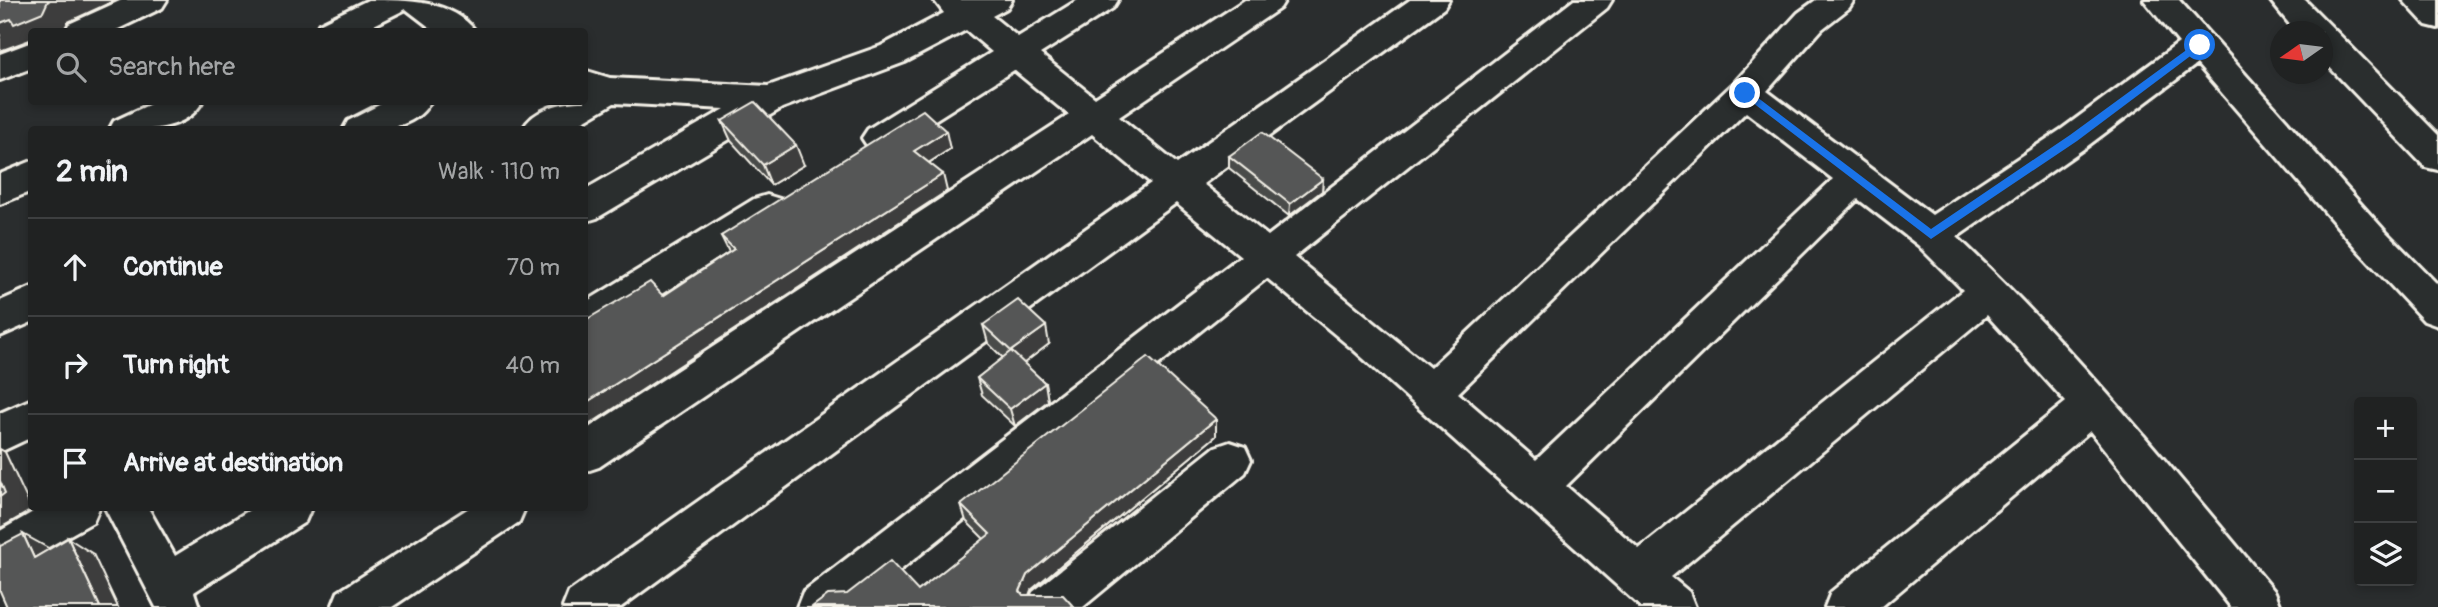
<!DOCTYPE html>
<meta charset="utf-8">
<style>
body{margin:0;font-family:Pangolin,sans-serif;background:#282a2a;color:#f1f3f6}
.controls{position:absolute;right:21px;bottom:21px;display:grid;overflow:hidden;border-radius:7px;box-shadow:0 4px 10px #0003}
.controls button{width:63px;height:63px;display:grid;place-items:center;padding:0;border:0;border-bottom:2px solid #3d3f40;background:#202222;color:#f1f3f6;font:35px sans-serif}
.compass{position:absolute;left:2270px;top:21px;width:63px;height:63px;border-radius:50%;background:#202222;box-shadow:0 4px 10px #0003;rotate:256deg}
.stop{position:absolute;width:21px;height:21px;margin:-16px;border:5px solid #1a73e8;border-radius:50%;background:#fff}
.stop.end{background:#1a73e8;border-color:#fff;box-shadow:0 2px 7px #0008}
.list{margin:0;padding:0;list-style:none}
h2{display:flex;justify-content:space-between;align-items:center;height:91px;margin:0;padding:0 28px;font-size:30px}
h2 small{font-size:23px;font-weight:400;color:#a2a4a5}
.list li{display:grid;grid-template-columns:46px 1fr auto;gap:21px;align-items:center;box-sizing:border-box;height:98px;padding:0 28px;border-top:2px solid #3d3f40}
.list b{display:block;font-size:26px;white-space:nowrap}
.list em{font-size:23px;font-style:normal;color:#a2a4a5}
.icon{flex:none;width:38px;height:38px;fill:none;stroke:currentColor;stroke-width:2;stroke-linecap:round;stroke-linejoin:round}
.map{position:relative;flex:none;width:2438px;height:607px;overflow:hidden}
.search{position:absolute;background:#202222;box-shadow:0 4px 10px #0003;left:28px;top:28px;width:560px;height:77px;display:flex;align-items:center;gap:18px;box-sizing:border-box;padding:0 24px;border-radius:7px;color:#a2a4a5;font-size:26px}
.panel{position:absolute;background:#202222;box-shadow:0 4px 10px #0003;left:28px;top:126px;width:560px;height:385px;border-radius:7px}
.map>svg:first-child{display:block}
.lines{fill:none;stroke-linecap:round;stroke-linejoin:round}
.street-casing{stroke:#f4f1e8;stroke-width:6}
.street{fill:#2a2d2e;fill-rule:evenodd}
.wall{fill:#494b4a;stroke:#f4f1e8;stroke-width:2}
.shaded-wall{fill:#3c3d3c;stroke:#f4f1e8;stroke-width:2}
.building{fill:#555756;stroke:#f4f1e8;stroke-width:2}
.route{fill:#1a73e8}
</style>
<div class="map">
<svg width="2438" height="607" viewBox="0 0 2438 607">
<rect width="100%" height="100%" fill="#2a2d2e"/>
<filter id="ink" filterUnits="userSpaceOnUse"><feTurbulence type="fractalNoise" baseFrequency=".0143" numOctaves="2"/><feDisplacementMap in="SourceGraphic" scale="14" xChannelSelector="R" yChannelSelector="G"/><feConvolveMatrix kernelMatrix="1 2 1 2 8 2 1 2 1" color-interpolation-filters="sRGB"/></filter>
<g filter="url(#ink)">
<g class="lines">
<g class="street-casing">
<g id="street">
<path d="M122,0H167L162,8L112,32H65L69,24Z"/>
<path d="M368,0C408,0 453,0 476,32H436L406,9L360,32H315L319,24Z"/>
<path d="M934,0H1012L1007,8L992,16L1018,37L1078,0H1118L1113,8L1040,54L1095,98L1245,0H1285L1280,8L1119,117L1177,164L1410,0H1449L1444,8L1203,184L1268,236L1574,0H1612L1607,8L1294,257L1430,368L1733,84L1798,13L1816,0H1854L1849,8L1822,29L1767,91L1932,215L2062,129L2179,43L2144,0H2179L2383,229L2438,285V326L2424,321L2357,249L2197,64L2086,147L1957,237C2073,346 2173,470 2275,592L2281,607H2231L2090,431L1881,607H1825L1831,592L2066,402L1987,315L1671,577L1689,592L1695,607H1641L1354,350L1267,278L854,607H797L803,592L1241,256L1176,203L621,607H563L569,592L1151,183L1092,134L599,467L584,472V431L1069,115L1014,70L892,147L880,151L868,147L862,138L868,129L992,52L966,30L905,62L782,108L597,218L584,222V190L725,109L614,103L568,130H522C534,108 562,102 584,102V70L610,78L768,86L881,46L944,13ZM1746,112L1833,179L1536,460L1458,393ZM1858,199L1918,245L1963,290L1639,549L1566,486Z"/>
<path d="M2270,0H2305L2438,135V170L2425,167L2322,59V32H2296Z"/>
<path d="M2403,0H2438V28L2426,25Z"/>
<path d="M32,42V68L0,80V54Z"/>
<path d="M155,102H202C185,133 139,130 109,130L114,121Z"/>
<path d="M385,102H430C413,132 373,130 343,130L348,121Z"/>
<path d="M32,161V191L0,204V174Z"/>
<path d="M767,195L780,199L785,209L780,219L598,334L584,339V303L754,199Z"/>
<path d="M32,287V322L0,336V301Z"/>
<path d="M32,399V437L0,452V413Z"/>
<path d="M1230,442L1245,447L1251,460L1245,473L1083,607H1027L1033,592L1215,447Z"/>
<path d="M40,508H99L93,522L0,574V531Z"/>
<path d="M105,508H148L175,556L253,508H311L305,522L194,592L199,607H156Z"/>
<path d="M469,508H525L519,522L392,607H332L338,592Z"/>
</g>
</g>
<use href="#street" class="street"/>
</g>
<g class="wall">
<path d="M722,121L804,165L771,185L731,141Z"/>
<path d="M950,149L929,163L947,191L663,296L729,252L721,236Z"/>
<path d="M1229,156L1323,179L1322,191L1289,216L1229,168Z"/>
<path d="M983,325L1049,344L1023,363L1045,383L1048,401L1015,426L982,395L977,378L1003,358L988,343Z"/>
<path d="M1216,436L1031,590L1029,595L1074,607L918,591L984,539L966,521L961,505Z"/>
</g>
<g class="shaded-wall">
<path d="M50,0H116L68,22L63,32H32V42L30,40L0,51V23Z"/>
<path d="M946,131L950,149L919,169L914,151Z"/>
<path d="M796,145L804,165L771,185L763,165Z"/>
<path d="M943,174L947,191L584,428V404Z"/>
<path d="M1323,179L1322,191L1289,216L1290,204Z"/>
<path d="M1046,326L1049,344L1015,370L1011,351Z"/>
<path d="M1045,383L1048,401L1015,426L1010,409Z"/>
<path d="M1216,419V436L1031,590L1025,606L1020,591L1027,575Z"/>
<path d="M0,449L5,452L32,510L0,528Z"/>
<path d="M23,534L50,549L34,558Z"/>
<path d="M68,538L93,554L118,607H100Z"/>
</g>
<g class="building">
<path d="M0,0H50L48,1L43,12L14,24L11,19L0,23Z"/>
<path d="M755,102L796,145L763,165L722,121Z"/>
<path d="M923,110L946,131L914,151L943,174L584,404V321L650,282L663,296L734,249L721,236Z"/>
<path d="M1262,132L1323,179L1290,204L1229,156Z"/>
<path d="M1018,300L1046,326L1011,351L983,325Z"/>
<path d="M1011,351L1045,383L1010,409L977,378Z"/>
<path d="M1148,357L1216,419L1027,575L1020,591L1023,595H1063L1074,607H812L828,595L847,594L890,561L918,591L990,534L961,505Z"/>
<path d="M0,481L5,493L0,497Z"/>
<path d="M23,534L34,558L68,538L100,607H7L0,591V546Z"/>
</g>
</g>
<path class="route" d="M2196,43L2205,45L2077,141L1931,239L1740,93L1749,91L1931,229L2070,135Z"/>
</svg>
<div class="controls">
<button>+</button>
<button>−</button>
<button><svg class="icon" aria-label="layers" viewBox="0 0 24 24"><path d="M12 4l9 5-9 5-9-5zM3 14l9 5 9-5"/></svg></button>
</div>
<svg class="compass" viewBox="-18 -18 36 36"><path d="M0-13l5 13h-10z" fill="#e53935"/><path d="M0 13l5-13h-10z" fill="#a2a4a5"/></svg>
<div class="stop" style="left:2200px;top:45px"></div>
<div class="stop end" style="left:1745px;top:93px"></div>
<div class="search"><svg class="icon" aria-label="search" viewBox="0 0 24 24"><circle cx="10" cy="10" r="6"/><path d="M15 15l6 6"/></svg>Search here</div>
<section class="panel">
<h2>2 min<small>Walk · 110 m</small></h2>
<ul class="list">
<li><svg class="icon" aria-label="ahead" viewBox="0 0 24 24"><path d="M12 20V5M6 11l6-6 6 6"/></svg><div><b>Continue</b></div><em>70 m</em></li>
<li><svg class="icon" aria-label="right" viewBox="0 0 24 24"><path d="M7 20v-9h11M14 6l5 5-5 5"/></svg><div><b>Turn right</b></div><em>40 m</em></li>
<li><svg class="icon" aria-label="arrive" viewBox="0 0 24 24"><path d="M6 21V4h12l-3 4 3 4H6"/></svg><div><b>Arrive at destination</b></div></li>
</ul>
</section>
</div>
